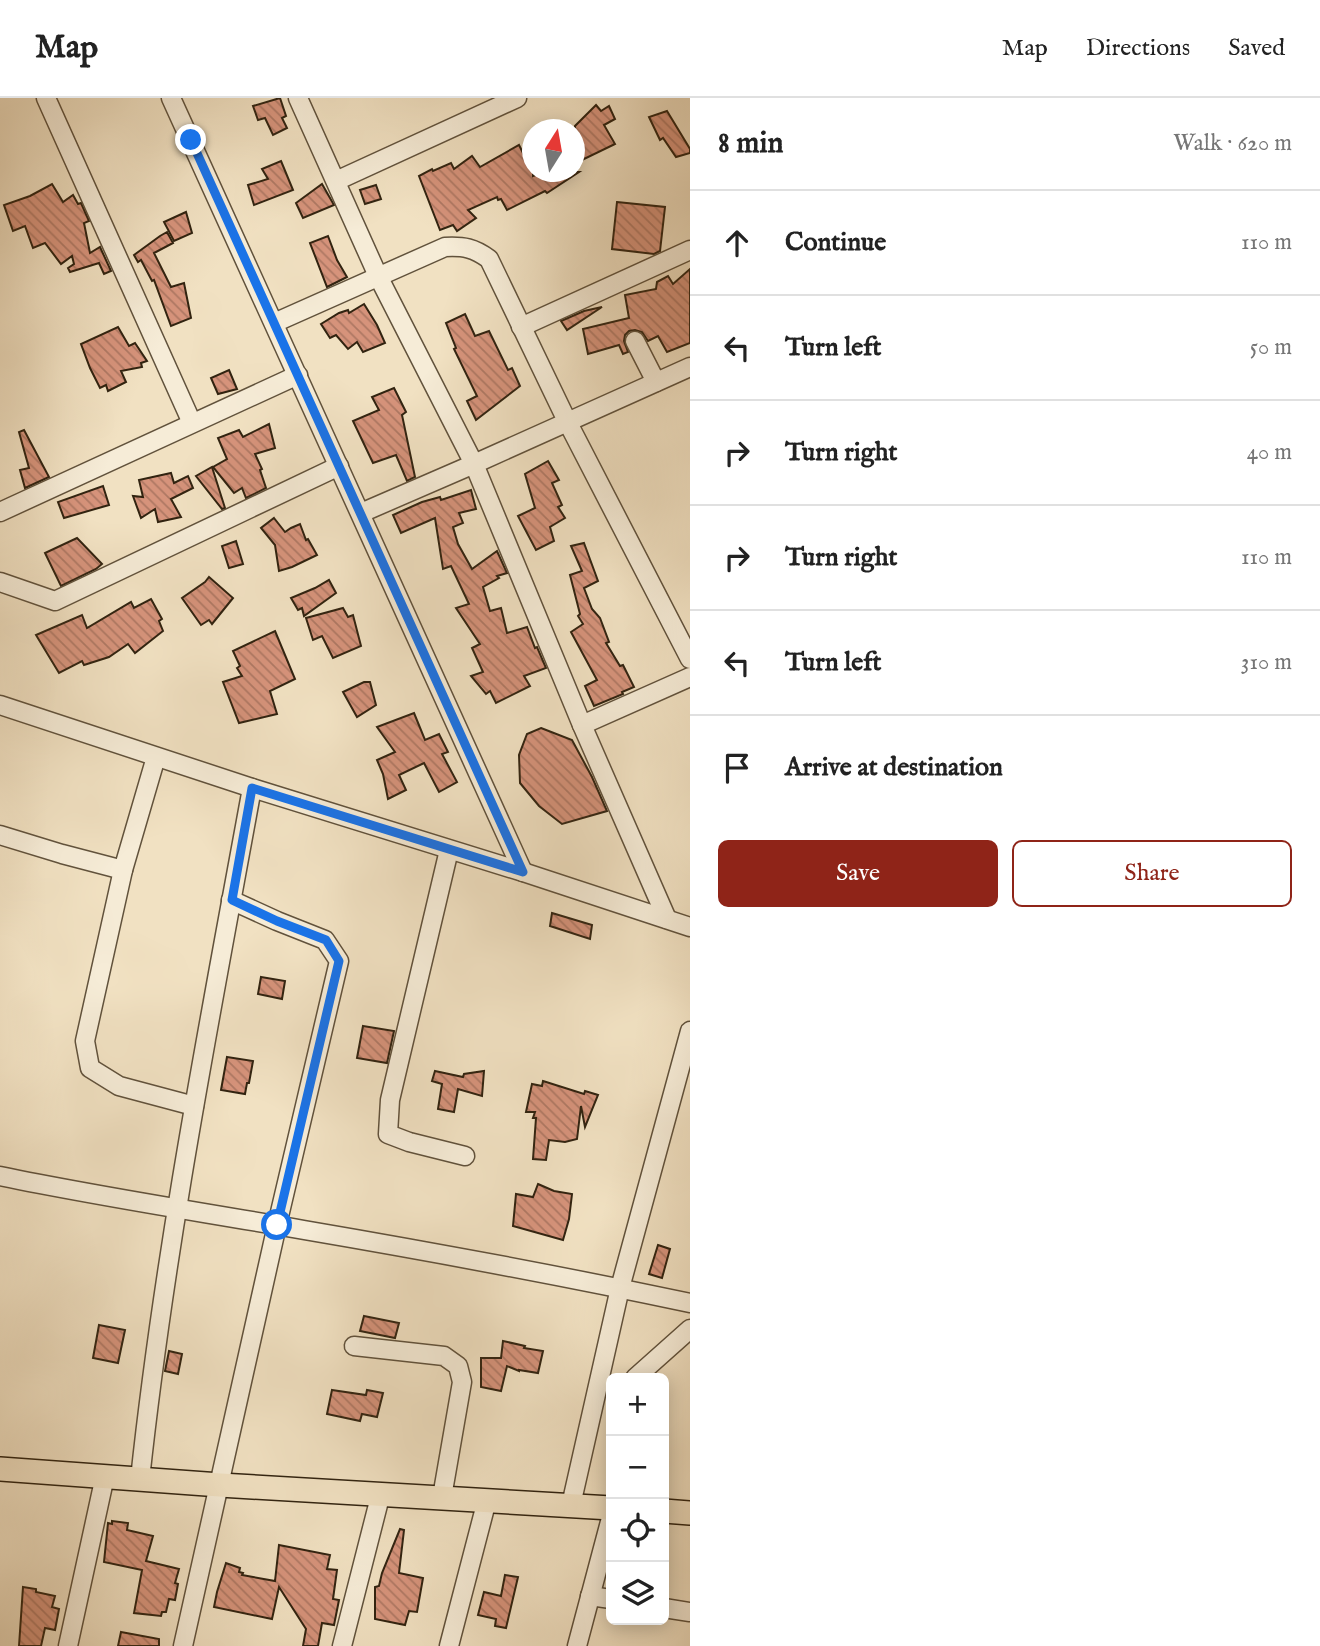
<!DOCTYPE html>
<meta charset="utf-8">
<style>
body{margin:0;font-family:"IM FELL English",serif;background:#f6f6f6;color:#222}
.controls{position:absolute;right:21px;bottom:21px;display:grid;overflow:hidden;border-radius:10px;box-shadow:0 4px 18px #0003}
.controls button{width:63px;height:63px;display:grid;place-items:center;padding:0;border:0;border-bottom:2px solid #e0e0e0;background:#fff;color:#222;font:35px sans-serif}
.compass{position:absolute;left:522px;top:21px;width:63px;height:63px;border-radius:50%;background:#fff;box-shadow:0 4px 18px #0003;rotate:11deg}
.stop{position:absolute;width:21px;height:21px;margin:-16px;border:5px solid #1a73e8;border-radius:50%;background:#fff}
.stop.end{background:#1a73e8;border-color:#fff;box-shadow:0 2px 7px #0008}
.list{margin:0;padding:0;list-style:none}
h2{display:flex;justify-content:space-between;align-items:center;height:91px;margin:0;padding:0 28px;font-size:30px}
h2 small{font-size:23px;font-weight:400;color:#767676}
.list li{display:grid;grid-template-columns:46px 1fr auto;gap:21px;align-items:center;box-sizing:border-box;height:105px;padding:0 28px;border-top:2px solid #e0e0e0}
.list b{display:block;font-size:26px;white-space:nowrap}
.list em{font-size:23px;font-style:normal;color:#767676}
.actions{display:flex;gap:14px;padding:21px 28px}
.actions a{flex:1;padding:16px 0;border:2px solid #8f2418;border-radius:10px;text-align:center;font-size:24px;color:#8f2418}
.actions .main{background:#8f2418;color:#fff}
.icon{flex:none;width:38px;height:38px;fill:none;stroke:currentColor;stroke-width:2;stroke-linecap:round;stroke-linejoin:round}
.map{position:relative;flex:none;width:690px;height:1548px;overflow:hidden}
header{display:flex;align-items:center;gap:42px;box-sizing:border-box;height:98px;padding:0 35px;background:#fff;border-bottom:2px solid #e0e0e0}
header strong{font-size:33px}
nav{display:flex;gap:38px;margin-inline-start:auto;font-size:24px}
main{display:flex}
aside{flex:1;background:#fff}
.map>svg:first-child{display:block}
.building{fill:url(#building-back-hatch);stroke:#312310;stroke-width:2}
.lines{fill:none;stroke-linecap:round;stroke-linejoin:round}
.minor-casing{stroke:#61523c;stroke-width:21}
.major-casing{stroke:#312310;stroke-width:26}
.minor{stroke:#f6ecd7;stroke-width:18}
.major{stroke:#f1e1c2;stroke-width:23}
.route{stroke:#1a73e8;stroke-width:9}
</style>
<header>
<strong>Map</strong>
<nav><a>Map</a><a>Directions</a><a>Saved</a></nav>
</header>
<main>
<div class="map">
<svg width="690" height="1548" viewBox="0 0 690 1548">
<defs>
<pattern id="building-back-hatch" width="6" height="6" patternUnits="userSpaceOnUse" patternTransform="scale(1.75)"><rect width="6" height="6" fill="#d6937b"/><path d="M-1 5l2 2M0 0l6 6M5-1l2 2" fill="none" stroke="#ae7863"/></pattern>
</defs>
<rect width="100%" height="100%" fill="#f1e1c2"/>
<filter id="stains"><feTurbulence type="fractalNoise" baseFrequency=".00286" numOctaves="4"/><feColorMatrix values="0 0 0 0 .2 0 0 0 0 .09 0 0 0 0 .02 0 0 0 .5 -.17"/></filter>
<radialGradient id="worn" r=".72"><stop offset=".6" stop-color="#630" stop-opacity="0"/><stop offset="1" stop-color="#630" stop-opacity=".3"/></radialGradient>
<g class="building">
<path d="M280,0L286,18L282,20L287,30L273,37L265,20L258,22L253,8Z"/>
<path d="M596,7L601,13L609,8L615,21L604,27L615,46L580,63L579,55L575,47V28Z"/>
<path d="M667,13L690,51V55L676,59L663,40L660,42L649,19Z"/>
<path d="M519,47L527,63L533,61V78L544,74H579L547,95L545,93L507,112L501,101L498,102L497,99L468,112L476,120L457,133L453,127L440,132L419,78L432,71L433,73L451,65L454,71L472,58L480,69Z"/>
<path d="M281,63L293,92L254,107L248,87L268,81L262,71Z"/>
<path d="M52,86L63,104L73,97L78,106L81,105L89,123L84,125L90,155L100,149L111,173L104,176L99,165L70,174L68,170L74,166L72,158L61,166L45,145L33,150L25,128L13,133L4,107L30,98Z"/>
<path d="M322,86L334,107L303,120L296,105Z"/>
<path d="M376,87L381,101L365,106L360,92Z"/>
<path d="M617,104L665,109L660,153L654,156L612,151Z"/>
<path d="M186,114L192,135L174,143L164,124Z"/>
<path d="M167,134L173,145L154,155L171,189L184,185L191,220L171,228L154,182L152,183L141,162L138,164L134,157L160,138Z"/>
<path d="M328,138L337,162L347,179L327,189L310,145Z"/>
<path d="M690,171V245L667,254L658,238L648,243L642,234L635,232L629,233L625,237L624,243L628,254L623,256L619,247L588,256L583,231L629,220L625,197L656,191L657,184L668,178L673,186Z"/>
<path d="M364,206L377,227L385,245L363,254L357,244L348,251L336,237L330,240L321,226L339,215L348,212L349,215Z"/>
<path d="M602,209L567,232L561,223L584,213Z"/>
<path d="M465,216L475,238L489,233L508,272L512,270L520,288L476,322L467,303L477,298L454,251L456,250L446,225Z"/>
<path d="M118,229L129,248L135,245L147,263L141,265L142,269L121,273L126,284L108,293L106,287L100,290L90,270L81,246Z"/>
<path d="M229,272L237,291L218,296L211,280Z"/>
<path d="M394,290L406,314L402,317L415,379L407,383L396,357L373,365L353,323L379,312L372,299Z"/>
<path d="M269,326L275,350L255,356L262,371L260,372L266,390L246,400L242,390L234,395L213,369L227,361L218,340L239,332L243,339Z"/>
<path d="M24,332L49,379L25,390L20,372L29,370L19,334Z"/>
<path d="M548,363L559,382L552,385L562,407L558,409L565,420L550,429L554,443L536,452L518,418L535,410L525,376Z"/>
<path d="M212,369L225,410L222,411L196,378Z"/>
<path d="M171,375L174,385L188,378L193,390L171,401L181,419L158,424L155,411L141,420L133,398L143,399L139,382Z"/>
<path d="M103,388L109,407L64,420L58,404Z"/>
<path d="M471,392L476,411L459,415L463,425L453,429L458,446L472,471L497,453L507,475L497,478L499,480L483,489L490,513L501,510L507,535L527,529L535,550L537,549L546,570L524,578L530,588L496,605L490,593L486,596L471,578L483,574L472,550L480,546L456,510L469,506L451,468L443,471L435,420L401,435L393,417L422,404L440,399L441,402Z"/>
<path d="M274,420L285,434L291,430L300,426L306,442L308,441L317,457L292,469L279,473L275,447L261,430Z"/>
<path d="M77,440L102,466L96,471L61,488L45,455Z"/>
<path d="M236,443L243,466L229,470L222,448Z"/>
<path d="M584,445L598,483L584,490L592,511L600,520L609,544L606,545L620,568L623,567L634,589L622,594L623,596L594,608L585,588L597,582L571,534L583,526L578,518L580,516L570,477L582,473L571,448Z"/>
<path d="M209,479L233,500L212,526L209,522L201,527L182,500L205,484Z"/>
<path d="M329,482L336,495L304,518L302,510L298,512L291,500L315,490Z"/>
<path d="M151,501L162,521L159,523L163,533L135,555L128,546L109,559L84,567L82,563L59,575L36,537L82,517L87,530L131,504L134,510Z"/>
<path d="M343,510L348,519L353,517L361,548L333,560L322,538L313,542L306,520Z"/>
<path d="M275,533L295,581L270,593L277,616L239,625L223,584L242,578L237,570L240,568L233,553Z"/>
<path d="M364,584H370L376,607L357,619L343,594Z"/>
<path d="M414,615L425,642L439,636L448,654L442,656L457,684L439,694L424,665L399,677L406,692L388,701L383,676L377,662L395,654L377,629Z"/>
<path d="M541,630L572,642L592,679L607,713L562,726L539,708L520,685L519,657L527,636Z"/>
<path d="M552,815L592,827L590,841L550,828Z"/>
<path d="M261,879L285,883L282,901L258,896Z"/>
<path d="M363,928L394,933L387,965L357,960Z"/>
<path d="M227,959L253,963L249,985H247L245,996L221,992Z"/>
<path d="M435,973L463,979L464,976L484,973L482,998L458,991L454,1014L438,1011L442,986L432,983Z"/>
<path d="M543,983L584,996L585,993L598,997L585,1029L581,1008L577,1041L565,1044L549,1042L546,1062L533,1061L536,1020H533L535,1014H526L532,986L542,988Z"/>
<path d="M538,1086L554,1093L572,1096L569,1121L563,1142L513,1128L516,1096L533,1099Z"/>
<path d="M658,1147L670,1151L662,1180L649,1176Z"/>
<path d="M364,1218L399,1225L395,1240L360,1233Z"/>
<path d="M99,1227L125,1232L118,1265L93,1260Z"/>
<path d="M503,1243L525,1248L524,1250L543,1253L538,1275L519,1272V1273L507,1268L501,1293L481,1289V1260H501Z"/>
<path d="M169,1253L182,1256L178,1276L165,1273Z"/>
<path d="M332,1292L366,1297L367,1292L383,1295L377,1319L362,1316L360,1323L327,1316Z"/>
<path d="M112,1423L128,1425L127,1432L153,1438L146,1463L179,1471L175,1485L178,1486L175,1502L169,1501L166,1514H162L161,1518L134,1515L142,1472L104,1464L108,1425L112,1426Z"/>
<path d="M400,1431L404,1432L399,1475L423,1480L417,1514L409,1513L405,1527L375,1521V1489L379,1488L382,1475Z"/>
<path d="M279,1447L330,1457L327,1471L337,1472L333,1501L339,1502L334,1527L322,1525L318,1548H303L306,1531L279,1489L272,1521L214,1509L217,1494L226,1465L240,1470L239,1474L243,1475L242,1477L275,1483Z"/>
<path d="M505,1477L518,1479L506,1530L495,1528L496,1521L478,1517L484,1494L501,1498Z"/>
<path d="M23,1489L36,1491V1494L55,1498L52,1509L59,1511L55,1532L45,1530L41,1548H19Z"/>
<path d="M121,1534L159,1541V1548H118Z"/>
</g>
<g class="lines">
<g class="minor-casing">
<g id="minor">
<path d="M46,0L192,325"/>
<path d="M171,0L523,774"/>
<path d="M298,0L378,178L474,366L582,627L667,821"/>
<path d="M336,83L517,0"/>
<path d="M274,225L445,149C464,148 474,150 489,161L567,323L690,561"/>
<path d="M521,229L690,152"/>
<path d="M635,243L656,284"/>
<path d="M0,414L298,277"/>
<path d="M361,415L474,366L690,269"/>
<path d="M0,484L55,503L339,368"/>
<path d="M0,607L252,690L523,774L690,829"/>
<path d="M582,627L690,579"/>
<path d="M156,659L123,772L85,943L90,970L119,988L194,1008"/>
<path d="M0,737L62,756L123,772"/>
<path d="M449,752L390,1002L388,1036L409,1044L465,1058"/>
<path d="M0,1078C101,1099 202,1114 304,1132C433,1154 562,1178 690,1205"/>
<path d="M354,1248L444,1258L458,1268L462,1284L442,1399"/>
<path d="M635,1280L690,1231"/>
<path d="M140,1381C165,1149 210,920 252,690"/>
<path d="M571,1407L620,1190L690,933"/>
<path d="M590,1498L611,1501"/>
<path d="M664,1510L690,1514"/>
<path d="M68,1548L105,1378"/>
<path d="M183,1548L277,1127L339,863L325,842L277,823L231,802"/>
<path d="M342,1548L381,1395"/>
<path d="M449,1548L487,1402"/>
<path d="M577,1548L611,1420"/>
</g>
</g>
<g class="major-casing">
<g id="major">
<path d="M0,1371L220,1387L611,1410"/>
<path d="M664,1413L690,1415"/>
</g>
</g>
<use href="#minor" class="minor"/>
<use href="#major" class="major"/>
</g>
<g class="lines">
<path class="route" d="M191,42L523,774L252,690L232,802L277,823L326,842L339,863L277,1127"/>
</g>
<rect width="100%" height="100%" filter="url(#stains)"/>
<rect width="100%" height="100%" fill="url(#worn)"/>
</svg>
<div class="controls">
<button>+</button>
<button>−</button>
<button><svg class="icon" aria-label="locate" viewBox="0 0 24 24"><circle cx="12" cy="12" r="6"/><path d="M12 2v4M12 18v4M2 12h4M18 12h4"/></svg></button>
<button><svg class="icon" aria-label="layers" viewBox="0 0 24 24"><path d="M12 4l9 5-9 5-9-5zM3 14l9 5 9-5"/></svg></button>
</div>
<svg class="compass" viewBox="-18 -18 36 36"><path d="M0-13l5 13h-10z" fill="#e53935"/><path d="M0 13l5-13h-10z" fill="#767676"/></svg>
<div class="stop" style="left:277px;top:1127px"></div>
<div class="stop end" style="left:191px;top:42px"></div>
</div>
<aside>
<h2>8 min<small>Walk · 620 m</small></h2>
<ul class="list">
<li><svg class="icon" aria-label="ahead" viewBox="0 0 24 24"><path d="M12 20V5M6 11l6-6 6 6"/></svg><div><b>Continue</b></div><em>110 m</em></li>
<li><svg class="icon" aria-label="left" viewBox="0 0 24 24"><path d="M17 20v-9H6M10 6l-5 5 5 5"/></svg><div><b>Turn left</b></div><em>50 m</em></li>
<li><svg class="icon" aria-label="right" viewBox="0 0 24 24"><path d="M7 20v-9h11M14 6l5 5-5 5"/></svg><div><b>Turn right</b></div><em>40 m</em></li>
<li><svg class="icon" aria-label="right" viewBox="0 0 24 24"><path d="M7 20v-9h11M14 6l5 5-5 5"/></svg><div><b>Turn right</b></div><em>110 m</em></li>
<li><svg class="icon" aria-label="left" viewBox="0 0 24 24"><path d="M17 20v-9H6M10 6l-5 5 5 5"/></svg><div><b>Turn left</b></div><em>310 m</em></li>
<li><svg class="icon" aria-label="arrive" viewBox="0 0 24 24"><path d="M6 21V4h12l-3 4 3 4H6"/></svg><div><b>Arrive at destination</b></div></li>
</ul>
<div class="actions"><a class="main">Save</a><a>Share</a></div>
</aside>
</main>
